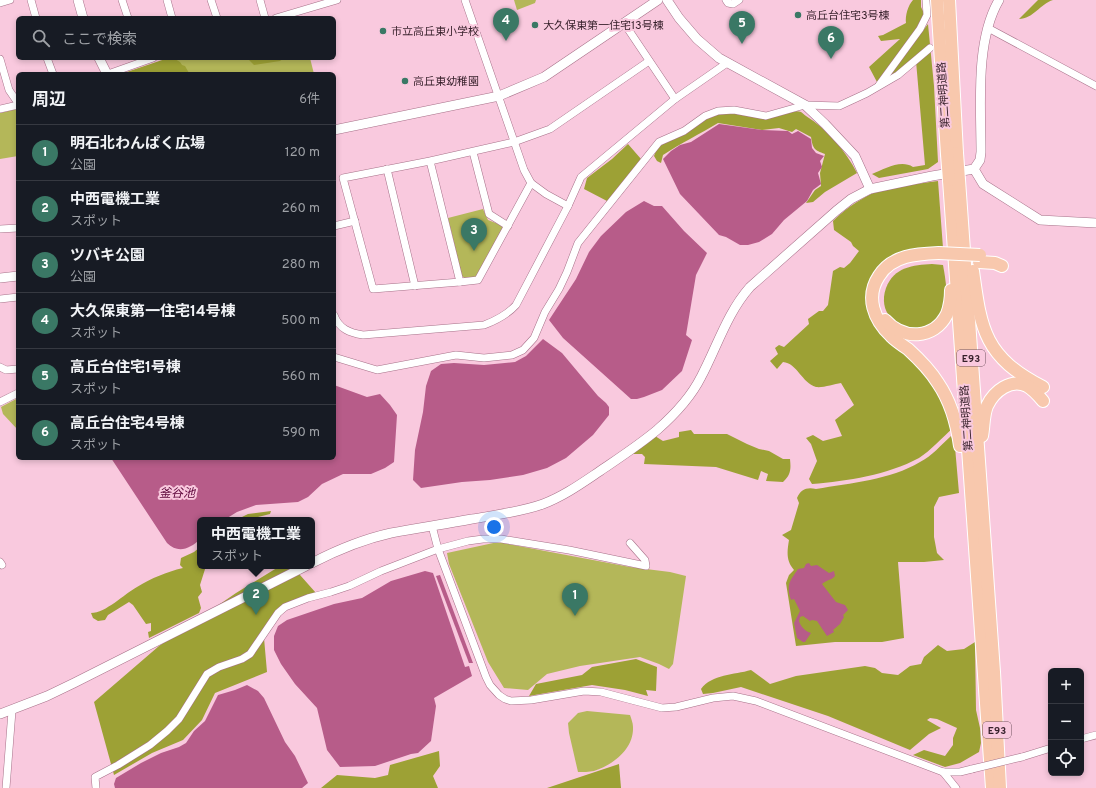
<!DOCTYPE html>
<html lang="ja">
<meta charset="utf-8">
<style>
body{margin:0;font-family:Overpass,"Noto Sans JP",sans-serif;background:#20242c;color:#f1f3f6}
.controls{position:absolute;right:12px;bottom:12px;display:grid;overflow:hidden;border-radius:6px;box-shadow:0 2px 6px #0003}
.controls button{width:36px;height:36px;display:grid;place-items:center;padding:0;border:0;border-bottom:1px solid #363941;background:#171b24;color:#f1f3f6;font:20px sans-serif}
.you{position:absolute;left:494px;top:527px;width:14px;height:14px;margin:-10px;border:3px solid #fff;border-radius:50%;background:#1a73e8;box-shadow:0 0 0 6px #1a73e833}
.badge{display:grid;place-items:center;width:26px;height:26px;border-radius:50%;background:#3a7865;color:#fff;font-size:13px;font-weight:700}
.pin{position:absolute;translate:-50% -33px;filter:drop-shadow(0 1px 2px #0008)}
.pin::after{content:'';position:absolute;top:21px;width:14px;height:12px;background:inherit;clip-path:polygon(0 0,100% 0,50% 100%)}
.popup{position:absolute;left:197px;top:517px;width:118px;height:52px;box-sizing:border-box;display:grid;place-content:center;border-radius:6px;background:#171b24;filter:drop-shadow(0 1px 3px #0005);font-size:13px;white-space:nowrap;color:#9ea1a6}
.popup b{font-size:15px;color:#f1f3f6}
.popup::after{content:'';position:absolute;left:50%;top:100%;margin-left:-8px;border:8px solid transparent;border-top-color:#171b24}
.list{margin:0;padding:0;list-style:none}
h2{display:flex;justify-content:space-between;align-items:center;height:52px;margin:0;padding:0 16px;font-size:17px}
h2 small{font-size:13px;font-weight:400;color:#9ea1a6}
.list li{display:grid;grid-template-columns:26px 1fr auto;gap:12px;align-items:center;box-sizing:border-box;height:56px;padding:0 16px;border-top:1px solid #363941}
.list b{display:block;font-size:15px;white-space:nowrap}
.list p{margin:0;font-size:13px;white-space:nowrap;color:#9ea1a6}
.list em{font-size:13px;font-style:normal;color:#9ea1a6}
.icon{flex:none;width:22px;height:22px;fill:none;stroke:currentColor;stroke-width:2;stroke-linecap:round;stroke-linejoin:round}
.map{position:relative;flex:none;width:1096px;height:788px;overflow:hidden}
.search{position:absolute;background:#171b24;box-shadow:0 2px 6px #0003;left:16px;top:16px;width:320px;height:44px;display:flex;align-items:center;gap:10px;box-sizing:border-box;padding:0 14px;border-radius:6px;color:#9ea1a6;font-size:15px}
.panel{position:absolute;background:#171b24;box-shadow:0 2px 6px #0003;left:16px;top:72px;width:320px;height:388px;border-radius:6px}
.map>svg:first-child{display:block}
.green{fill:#b4b759}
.forest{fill:#9da135}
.water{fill:#b75c89}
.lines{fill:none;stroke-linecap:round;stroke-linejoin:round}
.street-casing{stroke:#a77189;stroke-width:8}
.secondary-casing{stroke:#a77189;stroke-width:10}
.highway-casing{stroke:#fff;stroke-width:14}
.street{stroke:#fff;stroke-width:7}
.secondary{stroke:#fff;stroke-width:9}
.highway{stroke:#f8c8ad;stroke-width:12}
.street-bridge-casing{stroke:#a77189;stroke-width:8;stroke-linecap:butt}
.highway-bridge-casing{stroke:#fff;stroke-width:14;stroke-linecap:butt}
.street-bridge{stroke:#fff;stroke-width:7}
.highway-bridge{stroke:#f8c8ad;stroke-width:12}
.poi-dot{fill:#3a7865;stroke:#f9c9de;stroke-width:1.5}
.labels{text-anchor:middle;stroke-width:4;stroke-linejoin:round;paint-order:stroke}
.shield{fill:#f9c9de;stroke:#70525f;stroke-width:1}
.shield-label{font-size:10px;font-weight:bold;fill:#351f29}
.poi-label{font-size:11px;fill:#351f29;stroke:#f9c9de;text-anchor:start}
.street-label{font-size:11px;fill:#351f29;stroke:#f9c9de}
.water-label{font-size:12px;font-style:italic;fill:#5b0339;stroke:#f9c9de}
</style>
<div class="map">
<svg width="1096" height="788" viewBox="0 0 1096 788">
<rect width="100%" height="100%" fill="#f9c9de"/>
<g class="green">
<path d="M514,0H536L535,3L517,10Z"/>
<path d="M171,58H310L314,74H123Z"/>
<path d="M16,109L18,110V156L0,159V113Z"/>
<path d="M483,209L488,220L501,225L503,229L477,276L473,279H466L462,276L448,218Z"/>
<path d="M18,398V430L3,414L1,407Z"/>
<path d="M498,542L630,567L670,572L686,576L673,664L669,669L659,664L640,657L580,666L547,674L528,690L504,688L488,662L449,564L447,553Z"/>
<path d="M587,711L630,715C631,718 633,723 633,727C634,749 613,765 594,771C589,772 583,772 578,772L569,733L568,723L578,713Z"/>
</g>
<g class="forest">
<path d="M913,0H921V7L924,13L919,26L877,82L869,67L900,39L881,41L878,36L883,35L906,23C905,16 908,5 913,0Z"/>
<path d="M1038,0H1053C1040,4 1033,19 1019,19Z"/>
<path d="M928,24L934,86L938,162L928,169L879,178L872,174C884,169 901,159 913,167L925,165L916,61L886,79Z"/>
<path d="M168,58H177L175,59L180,62L182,65L185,66L189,73L198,74H121Z"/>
<path d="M247,58H284L280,61L254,65Z"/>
<path d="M725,112C740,114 759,120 774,117C781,116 794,109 801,112C803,113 804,115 806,116C827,129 846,151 857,173L825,192L813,202L806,203L815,190L821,186L820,173L825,154C814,150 813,149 811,137L796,129L792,132L779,128L762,130L718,123C700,134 681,143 663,155L661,163L657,161L654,156L656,151L660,146L666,142L675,137L682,136L701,121Z"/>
<path d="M628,144L641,159L631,174L607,201L584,189L587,178L612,159Z"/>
<path d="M938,181L943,248L911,251L869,288L866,300L871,318L920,367L935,388L953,428C943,437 930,451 919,458C887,475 848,481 812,484L809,479L817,461L811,444L806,438L813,435L823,441L842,436L835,420L854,405L841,383C834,384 823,388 816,387C802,383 797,363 783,362L777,369L770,361L778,354L775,348L779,345L784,347L809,324L808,319L819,311H823L828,305L833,271L840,267L844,268L850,263L859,251L853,246L851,242L834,230L833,221C844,210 857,201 871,194C889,186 918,184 938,181Z"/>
<path d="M932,264L943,265C945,276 947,287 946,299C941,348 871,331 886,288C894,267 913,265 932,264Z"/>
<path d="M691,430L694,434H727L747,444L759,449L769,451L783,459H790C791,469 791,475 783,482L766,481L768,474L761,471L758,480L716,467L644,464L645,457L642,454H632L655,436L663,441L679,437V432Z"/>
<path d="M951,436L955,447L959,493L939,497L934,507V537L937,553L944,560L924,562H898L904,638L882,642H835L796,646L786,583L789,575L794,570C786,561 787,552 789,540L782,535L791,530L799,503L797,498C801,489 807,487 816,489C851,483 890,480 920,462C932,456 941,445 951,436Z"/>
<path d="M271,511L270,514L246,520H236L248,514Z"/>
<path d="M200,547V566H206L200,585L202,592L198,597L201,608L199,613L149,638L148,632L151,631V623L146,624L133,605L129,602L108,615L105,620L98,621L93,618L91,613C106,613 124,594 137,587C152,578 166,572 183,568L180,565L181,558L194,552Z"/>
<path d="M280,566H292L316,593L278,613L264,638L267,672L215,693L202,720L183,740L152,753L114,775L94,702L159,646L236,593Z"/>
<path d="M975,642L976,710L980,728L981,743L979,752L960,763L945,767L913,755L924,750L945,756L953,745V738L957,728L937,719L930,718L927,720L941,728L929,734L910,750L828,716L741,687L713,693L703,694L701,689C712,674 734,675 751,670L770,684L796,676L865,666L875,668L882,673L898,675L910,666L921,664L924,657L938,645L947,651L964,649Z"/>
<path d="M636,659L657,667L656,691L646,690L648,696L625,690L592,685L529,696L536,684L582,675L592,667Z"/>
<path d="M439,751L440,766L433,776L438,788H321L337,775L375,778L388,775L390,765Z"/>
<path d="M619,764L621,788H547Z"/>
</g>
<g class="water">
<path d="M719,124L762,130L788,131L792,134L798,131L811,139L812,148L816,153L824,156L820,161L822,167L818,173L821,184L813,190L807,201L784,220L772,234L759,242L748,245H740L726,237L719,235L680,194L663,159L671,151L680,145L691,142Z"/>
<path d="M644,201L654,206H662L684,231L707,253L696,275L686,335L692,340L682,371L662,390L644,397L637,399H631L563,338L549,320L576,279L589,252L601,236L626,212Z"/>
<path d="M543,339L562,353L598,396L606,403L609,407V415L593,435L566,458L547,468L523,475L490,480L462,482L421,488L413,480L415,450L423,412L426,386L431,371L441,364L454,363L484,365L515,362L526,356Z"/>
<path d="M334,385L367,397L380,394L390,405L397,415L394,462L385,468L371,474H343L322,484L308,497L298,502L256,505L237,512L224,520H200V539C190,549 178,554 167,543L111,458H334Z"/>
<path d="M809,563L811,566L817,565L829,573L834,571L835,576C832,580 826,580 822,584L836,602L845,605L848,610L843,615L844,617L840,624L833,630L834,632L827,636L817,621L812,620L810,621L803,616L800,617L799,621C801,627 805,631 811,633L805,642H803L797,638L794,623L800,611L794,599L791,600C786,584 790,581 798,569L804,568L806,564Z"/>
<path d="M425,571L433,573L465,667L469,666L472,676L434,698L436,706L431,741L418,753L411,754L375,766L340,767L327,750L317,708L295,684L281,664L274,650V636L278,626L287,620L334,604L362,598L391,581Z"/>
<path d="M440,575L473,663H469L436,576Z"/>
<path d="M247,685L258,691L264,698L285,742L295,756L308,783L302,788H115L114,784L116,778L141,763L161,753L179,747L186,743L194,731L205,721L218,695L235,690Z"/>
</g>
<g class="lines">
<g class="street-casing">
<g id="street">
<path d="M31,0L36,18"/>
<path d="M122,0L128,18"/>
<path d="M167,0L172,18"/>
<path d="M211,0L217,18"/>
<path d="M260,0L265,18"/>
<path d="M465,0L524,170L531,183L546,194L568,206"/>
<path d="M726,0L728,3L733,4L739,0"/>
<path d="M0,3L10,0"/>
<path d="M276,18L337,0"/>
<path d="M624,23L675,99"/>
<path d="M988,28L1096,86"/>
<path d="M47,58L53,74"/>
<path d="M0,59L9,90L18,103"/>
<path d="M108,74L153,58"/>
<path d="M879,85L920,29L927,15L926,0"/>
<path d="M0,109L18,105"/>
<path d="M473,152L489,214L508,226"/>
<path d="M430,161L460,282L373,289L343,178L430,161L514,142L550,129L649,61"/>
<path d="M387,169L415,286"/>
<path d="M334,226L355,221"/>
<path d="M0,229L18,228"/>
<path d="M460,282L478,280L531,183"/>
<path d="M0,299L18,297"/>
<path d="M334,315C339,329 350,333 363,335L484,325C497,320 507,315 516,305L568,206L581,177L675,99L727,63"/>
<path d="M334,357L377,370L456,355L484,358L512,355L523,350L534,338L545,312L559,289L567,272L578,243L659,142L684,131L705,116L718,111L734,110L766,116L805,105L839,106L867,93L898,75L930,48"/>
<path d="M0,367L6,370L18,369"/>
<path d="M0,402L18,393"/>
<path d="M432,526L438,549L486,677L490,685L499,695L505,699L511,701L531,700L584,691L601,692L662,708L676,707L713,698L733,696L756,701L943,772H960L972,769"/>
<path d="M0,562L2,565"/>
<path d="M1081,739L1096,735"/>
<path d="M1022,757L1051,748"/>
<path d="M943,772L956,788"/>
<path d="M6,788L12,711"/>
<path d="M96,788L95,777L118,765L150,745L167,731L179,719L207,674L219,667L242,659L250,654L278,613L285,607L308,598L331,592L349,586L381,571L438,549L468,541L483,539H501L569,550L646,566L645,560L630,543"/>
</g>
</g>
<g class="secondary-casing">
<g id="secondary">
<path d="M78,0L83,18"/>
<path d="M667,0L679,18L697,39L719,58L805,105L825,124L855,156L870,189"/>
<path d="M99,58L107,74"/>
<path d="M334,130L499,96L544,77L658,0"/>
<path d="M974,169L983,184L1040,220L1096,223"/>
<path d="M0,278L18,276"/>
<path d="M312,563C337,550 364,539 391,533C418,528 445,524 472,519C495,515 521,512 543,504C564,496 582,483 600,471C619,458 639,445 657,430C673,416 691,397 701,377C717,347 727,313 750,287L836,211L851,199L870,189L932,176L974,169L980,160L981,152C981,105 975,41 999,0"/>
<path d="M0,714L47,696L74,683L306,566"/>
</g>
</g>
<g class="highway-casing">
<g id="highway">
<path d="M937,0L947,154"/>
<path d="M949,0L957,153"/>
<path d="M949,180L992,788"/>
<path d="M959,180L994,672L1000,788"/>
<path d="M939,253C917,254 892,255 879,276C865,297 874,320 891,336C896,341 902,345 908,349C919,359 930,370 938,383C951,402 957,424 960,446"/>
<path d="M979,262L995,263L1002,266"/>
<path d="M973,271C981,331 985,357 1043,387"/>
<path d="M885,320C903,340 934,340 947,314C950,306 951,298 951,290"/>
<path d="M982,436C984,426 983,416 987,406C994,391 1011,378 1027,386C1034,390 1038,395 1043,401"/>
</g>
</g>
<use href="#street" class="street"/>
<use href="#secondary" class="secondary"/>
<use href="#highway" class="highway"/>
<g class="street-bridge-casing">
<path id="street-bridge" d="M972,769L1022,757"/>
</g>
<g class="highway-bridge-casing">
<g id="highway-bridge">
<path d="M957,153L959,180"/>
<path d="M947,154L949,180"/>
<path d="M939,253L980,255"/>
</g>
</g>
<use href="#street-bridge" class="street-bridge"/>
<use href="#highway-bridge" class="highway-bridge"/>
</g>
<g class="poi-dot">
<circle cx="798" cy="15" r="4"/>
<circle cx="535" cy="25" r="4"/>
<circle cx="383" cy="31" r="4"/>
<circle cx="405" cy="81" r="4"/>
</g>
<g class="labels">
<g class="shield">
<rect x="957" y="350" width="28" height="16" rx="3"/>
<rect x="983" y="722" width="28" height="16" rx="3"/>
</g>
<g class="shield-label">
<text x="971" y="362">E93</text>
<text x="997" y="734">E93</text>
</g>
<g class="poi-label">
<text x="806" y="19">高丘台住宅3号棟</text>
<text x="543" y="29">大久保東第一住宅13号棟</text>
<text x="391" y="35">市立高丘東小学校</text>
<text x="413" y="85">高丘東幼稚園</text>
</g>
<g class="street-label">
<text transform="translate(943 95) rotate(-94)" y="4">第二神明道路</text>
<text transform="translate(966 418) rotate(-94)" y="4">第二神明道路</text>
</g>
<g class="water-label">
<text x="177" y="497">釜谷池</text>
</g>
</g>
</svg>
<div class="controls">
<button>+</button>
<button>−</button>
<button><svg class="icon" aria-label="locate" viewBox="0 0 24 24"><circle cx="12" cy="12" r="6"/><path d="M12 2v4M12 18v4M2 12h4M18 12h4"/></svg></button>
</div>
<div class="you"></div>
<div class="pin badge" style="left:575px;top:616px">1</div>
<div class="pin badge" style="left:256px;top:615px">2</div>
<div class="popup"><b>中西電機工業</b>スポット</div>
<div class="pin badge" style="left:474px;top:251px">3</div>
<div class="pin badge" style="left:506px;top:41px">4</div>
<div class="pin badge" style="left:742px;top:44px">5</div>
<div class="pin badge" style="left:831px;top:59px">6</div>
<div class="search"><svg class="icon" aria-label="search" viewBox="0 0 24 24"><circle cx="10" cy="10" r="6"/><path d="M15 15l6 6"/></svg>ここで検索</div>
<section class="panel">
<h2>周辺<small>6件</small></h2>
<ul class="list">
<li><span class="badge">1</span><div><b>明石北わんぱく広場</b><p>公園</p></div><em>120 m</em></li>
<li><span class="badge">2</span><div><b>中西電機工業</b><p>スポット</p></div><em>260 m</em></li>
<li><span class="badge">3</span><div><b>ツバキ公園</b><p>公園</p></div><em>280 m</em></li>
<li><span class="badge">4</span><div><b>大久保東第一住宅14号棟</b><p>スポット</p></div><em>500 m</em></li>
<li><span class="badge">5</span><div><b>高丘台住宅1号棟</b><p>スポット</p></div><em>560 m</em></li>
<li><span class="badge">6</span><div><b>高丘台住宅4号棟</b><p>スポット</p></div><em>590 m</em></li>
</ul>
</section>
</div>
